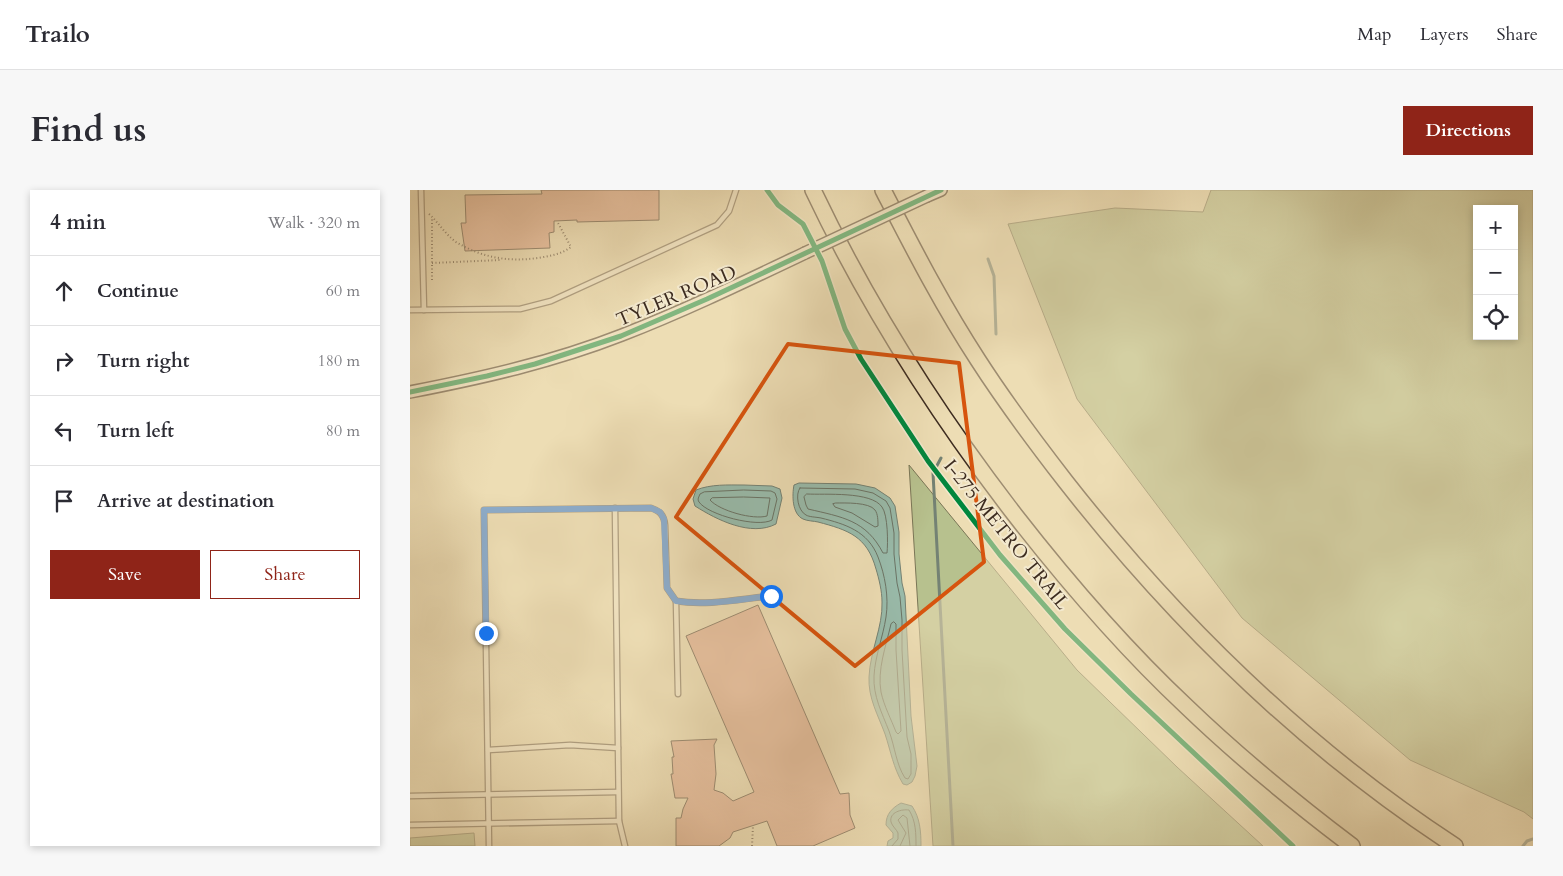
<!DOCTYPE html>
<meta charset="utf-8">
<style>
body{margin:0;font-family:Cardo,serif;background:#f7f7f7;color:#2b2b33}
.controls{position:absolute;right:15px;top:15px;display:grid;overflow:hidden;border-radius:0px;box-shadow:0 2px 8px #0003}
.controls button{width:45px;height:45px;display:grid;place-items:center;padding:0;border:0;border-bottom:1px solid #e1e1e2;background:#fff;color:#2b2b33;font:25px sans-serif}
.stop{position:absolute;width:15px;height:15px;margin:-11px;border:4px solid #1a73e8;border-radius:50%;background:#fff}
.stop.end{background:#1a73e8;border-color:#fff;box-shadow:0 1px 5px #0008}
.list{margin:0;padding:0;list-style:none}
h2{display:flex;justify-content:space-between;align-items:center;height:65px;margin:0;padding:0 20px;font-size:21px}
h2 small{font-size:16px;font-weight:400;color:#7c7c81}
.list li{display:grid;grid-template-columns:32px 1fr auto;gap:15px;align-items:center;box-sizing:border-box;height:70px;padding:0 20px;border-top:1px solid #e1e1e2}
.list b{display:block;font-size:19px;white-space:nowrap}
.list em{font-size:16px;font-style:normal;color:#7c7c81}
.actions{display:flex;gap:10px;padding:15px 20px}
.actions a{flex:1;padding:11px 0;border:1px solid #8f2418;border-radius:0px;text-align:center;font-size:18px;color:#8f2418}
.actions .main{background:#8f2418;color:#fff}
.icon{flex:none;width:28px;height:28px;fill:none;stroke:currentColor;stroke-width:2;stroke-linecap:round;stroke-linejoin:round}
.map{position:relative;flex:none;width:1123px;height:656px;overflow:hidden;border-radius:0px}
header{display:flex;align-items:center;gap:30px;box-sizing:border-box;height:70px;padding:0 25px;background:#fff;border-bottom:1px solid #e1e1e2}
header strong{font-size:24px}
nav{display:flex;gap:28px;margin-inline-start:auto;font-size:18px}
.intro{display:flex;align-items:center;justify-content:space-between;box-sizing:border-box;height:120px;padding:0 30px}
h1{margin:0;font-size:35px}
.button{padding:12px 22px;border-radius:0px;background:#8f2418;color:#fff;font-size:18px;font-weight:700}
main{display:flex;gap:30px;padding:0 30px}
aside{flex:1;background:#fff;border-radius:0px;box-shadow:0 2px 8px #0003}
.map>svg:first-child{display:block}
.green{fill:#b7c18e;stroke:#7a7657;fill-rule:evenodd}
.water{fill:#99bcac;stroke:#748274}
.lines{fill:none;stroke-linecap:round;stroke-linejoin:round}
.shore{stroke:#6b7466;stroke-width:1}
.stream{stroke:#748274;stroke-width:3}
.building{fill:#e09f86;stroke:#3d2c20}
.lane-casing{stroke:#695845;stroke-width:7}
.secondary-casing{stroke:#3d2c20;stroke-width:14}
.highway-casing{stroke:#3d2c20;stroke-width:18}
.path{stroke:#3d2c20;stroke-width:2;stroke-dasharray:1 2.5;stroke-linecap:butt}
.lane{stroke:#f3e9ce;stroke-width:4.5}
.secondary{stroke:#f3e9ce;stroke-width:11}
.highway{stroke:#edddb4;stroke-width:15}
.secondary-bridge-casing{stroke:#3d2c20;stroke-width:14;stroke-linecap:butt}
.secondary-bridge{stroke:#f3e9ce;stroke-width:11}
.cycleway-casing{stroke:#f3e9ce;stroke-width:8}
.cycleway{stroke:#00873e;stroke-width:5}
.route{stroke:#1a73e8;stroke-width:6}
.marked{fill:none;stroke:#d7540e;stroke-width:4;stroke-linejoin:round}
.labels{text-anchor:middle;stroke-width:4;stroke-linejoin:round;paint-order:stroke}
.street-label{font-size:19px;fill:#3d2c20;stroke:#f3e9ce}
</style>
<header>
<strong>Trailo</strong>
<nav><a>Map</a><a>Layers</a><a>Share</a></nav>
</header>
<div class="intro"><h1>Find us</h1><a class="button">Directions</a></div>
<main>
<aside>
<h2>4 min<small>Walk · 320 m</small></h2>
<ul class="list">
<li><svg class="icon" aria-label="ahead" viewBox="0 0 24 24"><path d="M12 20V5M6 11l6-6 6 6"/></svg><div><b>Continue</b></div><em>60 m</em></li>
<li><svg class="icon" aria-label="right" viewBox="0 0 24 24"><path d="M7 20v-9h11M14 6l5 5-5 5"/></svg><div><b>Turn right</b></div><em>180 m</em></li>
<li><svg class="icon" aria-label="left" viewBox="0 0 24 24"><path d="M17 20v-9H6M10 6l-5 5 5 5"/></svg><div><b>Turn left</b></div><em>80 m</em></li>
<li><svg class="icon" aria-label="arrive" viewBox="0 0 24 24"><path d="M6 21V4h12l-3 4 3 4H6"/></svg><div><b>Arrive at destination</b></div></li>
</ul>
<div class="actions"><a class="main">Save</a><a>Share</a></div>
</aside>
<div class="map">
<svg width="1123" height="656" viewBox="0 0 1123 656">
<rect width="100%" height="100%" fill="#edddb4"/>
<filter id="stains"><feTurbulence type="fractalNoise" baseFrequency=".004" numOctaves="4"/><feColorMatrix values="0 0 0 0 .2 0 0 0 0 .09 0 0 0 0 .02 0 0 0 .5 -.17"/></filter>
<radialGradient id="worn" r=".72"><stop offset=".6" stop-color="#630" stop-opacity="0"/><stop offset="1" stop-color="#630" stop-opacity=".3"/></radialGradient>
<g class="green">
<path d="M801,0H1123V629L1114,622L1000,570L832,428L667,209L598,34L705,18L793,22ZM1067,19H1104V146H1067Z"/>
<path d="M499,275L667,480L767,577L853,656H523Z"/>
<path d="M64,643L65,656H0V648Z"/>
</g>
<g class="water">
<path d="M389,293L446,294L465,298L480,308L485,316L489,342V364L492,393L495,406L501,526L507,576L505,586L502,592L497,595L493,594C483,577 481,562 475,544C468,525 458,508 459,487C460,461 473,437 472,412C472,401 469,389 466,379C457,346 438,340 408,332C404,331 397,331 393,329C382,324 382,305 384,295Z"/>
<path d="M334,295L362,296L370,299L372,308L366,334C341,347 307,330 285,316L283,309L286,300C301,294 318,295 334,295Z"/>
<path d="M491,613L502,616C510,628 511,641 511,656H477L478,651L483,648V643L476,635C476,624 482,618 491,613Z"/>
</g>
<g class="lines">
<g class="shore">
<path d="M390,298L445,299L463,303L476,311L480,318L484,343V364L487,393L490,407L492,430V460L497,547L501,564V584L498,589L495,588C486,574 485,557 479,541C472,523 463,506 464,486C465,466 473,447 476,427C479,407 475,385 468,367C458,341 435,334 411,328C406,327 399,327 396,325C388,321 385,304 390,298Z"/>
<path d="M334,300L361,301L365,303L367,309L362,330C348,338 298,325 289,312C287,309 289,307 290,304L294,302Z"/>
<path d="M397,304C415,305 461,301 472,317C478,325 478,353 477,363H473C456,330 432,327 398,319L396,315L394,307Z"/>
<path d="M334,307L360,308L357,326C343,330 310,321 300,310L302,308Z"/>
<path d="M426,313C435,313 459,312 465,320C468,324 468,331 468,336L465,337L442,323L425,317L423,314Z"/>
<path d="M484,432L486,434V460L491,541L488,544L486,542C481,529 474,516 471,502C467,480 476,456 481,434Z"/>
<path d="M482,656L488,649V643C487,640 482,636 481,632C479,622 492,619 499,620C506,631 506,644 506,656"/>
<path d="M490,656L496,643L488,630L493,625L497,628L500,656"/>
</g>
<g class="stream">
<path d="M578,69L584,86L586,144"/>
<path d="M531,268L523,283L543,656"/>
<path d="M1113,656L1117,651L1123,649"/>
</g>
</g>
<g class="building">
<path d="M131,0H249V30L167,32V30L144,31V42L139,43L140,58L55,61L51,33H56L55,5L132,4Z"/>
<path d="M348,415L430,604L439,603L440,625L445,638L403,656H367L357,631L323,642L320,648L309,656H266V628H271L273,619L278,608H265L261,584H263L262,567H264L261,551L307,549L304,555L306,584L304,600L313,603L323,611L344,602L276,446Z"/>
</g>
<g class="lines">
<g class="lane-casing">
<g id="lane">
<path d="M11,0L14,120"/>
<path d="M0,120L110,119L141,111L307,35L319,21L326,0"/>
<path d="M205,318L209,631L215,656"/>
<path d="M266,411C297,416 330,409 361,406"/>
<path d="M78,560L160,555L208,558"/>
<path d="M0,606L208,602"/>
<path d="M0,635L209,631"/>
<path d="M79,656L74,320L241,318C250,321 254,325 255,335L257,398L266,411L268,504"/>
</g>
</g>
<g class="secondary-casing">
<g id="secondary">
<path d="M517,6L531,0"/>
<path d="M0,202C72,188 143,172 212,145C274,121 334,92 395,63"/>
</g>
</g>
<g class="highway-casing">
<g id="highway">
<path d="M403,0C458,116 527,224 605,325C658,393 714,458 777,517C829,567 884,612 942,656"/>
<path d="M473,0C503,58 532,115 568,170C595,212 625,252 656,292C765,431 896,559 1045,656"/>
</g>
</g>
<g class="path">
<path d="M19,24C29,33 35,44 46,52C73,68 98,72 128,68C140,66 152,64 161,57L148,33"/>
<path d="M22,73L90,70"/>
<path d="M22,90V27"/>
<path d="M342,656L343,636"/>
</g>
<use href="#lane" class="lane"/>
<use href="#secondary" class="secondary"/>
<use href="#highway" class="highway"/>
<g class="secondary-bridge-casing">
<path id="secondary-bridge" d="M395,63L517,6"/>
</g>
<use href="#secondary-bridge" class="secondary-bridge"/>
<g class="cycleway-casing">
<g id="cycleway">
<path d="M357,0L368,15L393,34L412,71L435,139L451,169L518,271L590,365L655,439L721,504L883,656"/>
<path d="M0,202L77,186L125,174L211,146L297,109L531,0"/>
</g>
</g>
<use href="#cycleway" class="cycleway"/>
</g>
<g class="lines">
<path class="route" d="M76,443L74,320L241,318L250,322L254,329L257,398L266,411C297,416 330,409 361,406"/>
</g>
<path d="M0 0H1123V656H0ZM378,154L549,173L574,372L445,476L266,327Z" fill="#edddb4" fill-opacity=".55" fill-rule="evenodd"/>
<path class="marked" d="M378,154L549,173L574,372L445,476L266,327Z"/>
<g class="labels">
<g class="street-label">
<text transform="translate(266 105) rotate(-23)" y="7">TYLER ROAD</text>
<text transform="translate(597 344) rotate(51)" y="7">I-275 METRO TRAIL</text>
</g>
</g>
<rect width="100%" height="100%" filter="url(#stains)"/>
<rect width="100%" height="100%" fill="url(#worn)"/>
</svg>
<div class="controls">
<button>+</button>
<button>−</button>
<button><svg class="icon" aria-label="locate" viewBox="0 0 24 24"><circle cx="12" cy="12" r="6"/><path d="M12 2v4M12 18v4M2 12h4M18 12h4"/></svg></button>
</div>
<div class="stop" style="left:361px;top:406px"></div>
<div class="stop end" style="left:76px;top:443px"></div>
</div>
</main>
